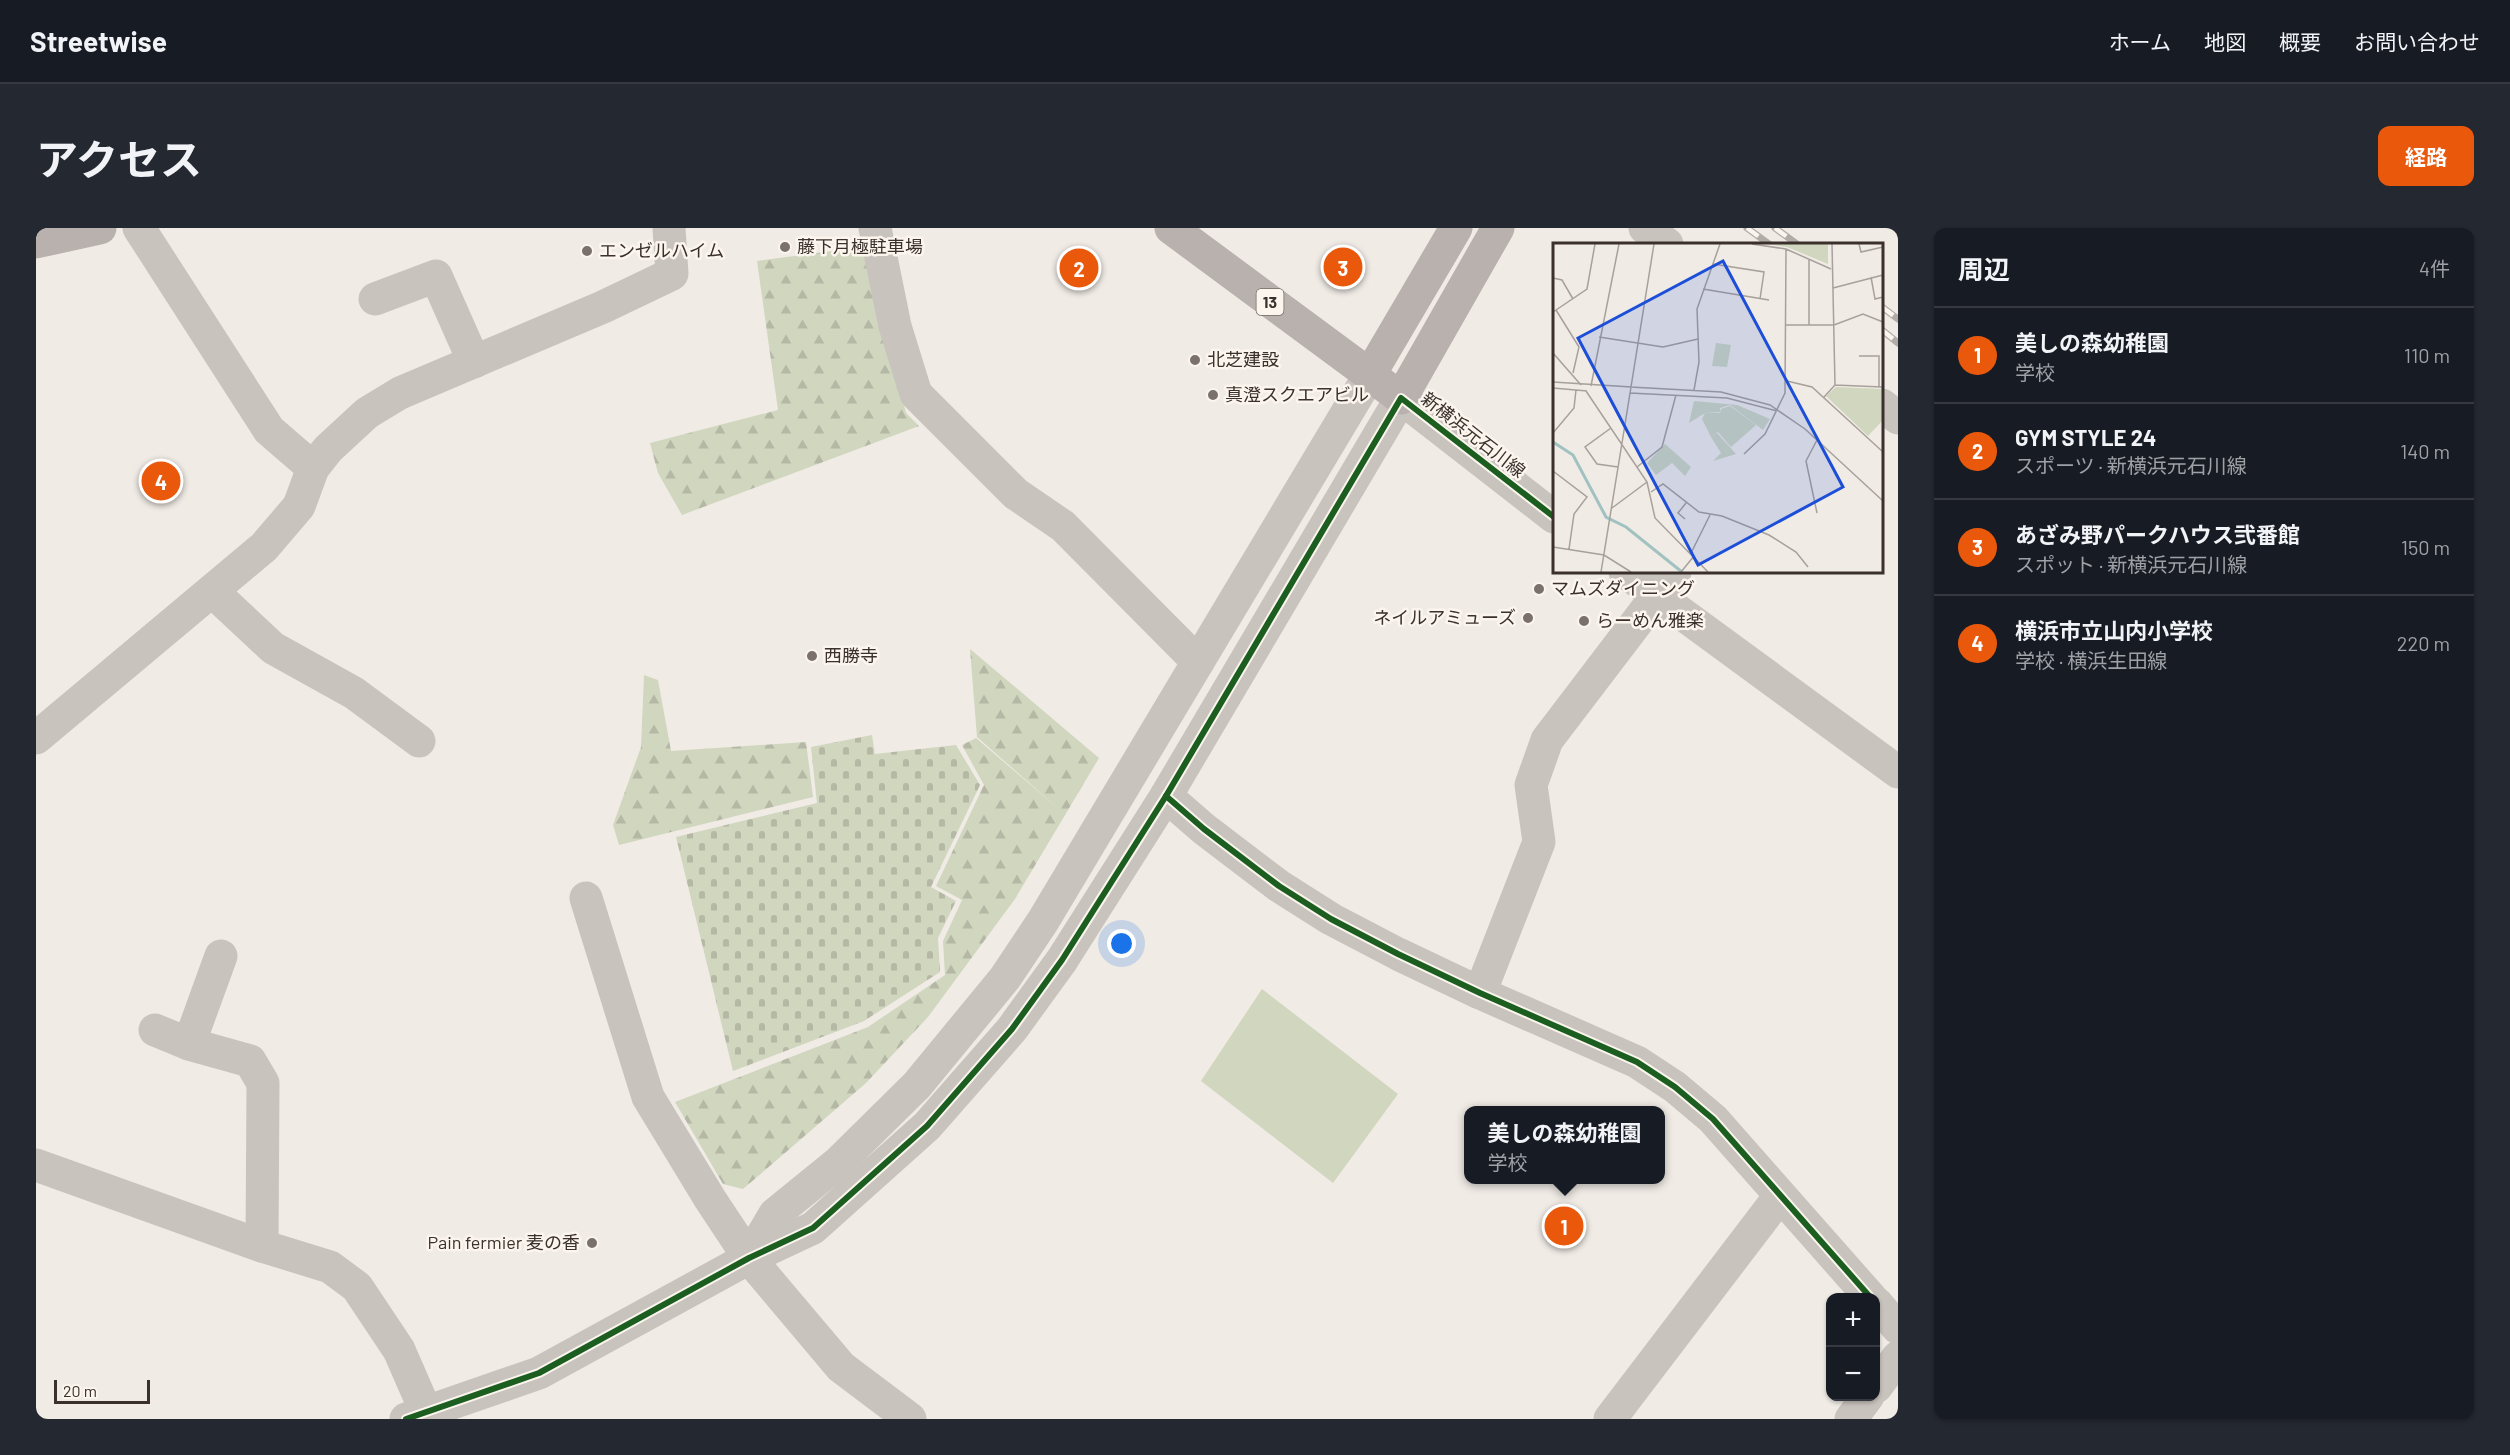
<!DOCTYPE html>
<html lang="ja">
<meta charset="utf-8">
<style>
body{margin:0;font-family:Barlow,"Noto Sans JP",sans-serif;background:#242831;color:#f1f3f6}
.controls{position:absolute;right:18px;bottom:18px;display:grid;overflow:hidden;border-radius:12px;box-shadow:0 2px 4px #0004}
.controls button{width:54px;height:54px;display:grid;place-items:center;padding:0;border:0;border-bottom:2px solid #363941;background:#171b24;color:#f1f3f6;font:30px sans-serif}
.scale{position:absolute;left:18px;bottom:15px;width:96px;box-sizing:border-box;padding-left:6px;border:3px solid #3b302b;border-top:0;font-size:16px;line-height:21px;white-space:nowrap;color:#3b302b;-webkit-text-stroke:4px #fbf5ee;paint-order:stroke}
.you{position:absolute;left:1086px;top:716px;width:21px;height:21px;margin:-15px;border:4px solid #fff;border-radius:50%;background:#1a73e8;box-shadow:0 0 0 9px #1a73e833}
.badge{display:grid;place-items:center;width:39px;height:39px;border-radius:50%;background:#ea580c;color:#fff;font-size:20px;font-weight:700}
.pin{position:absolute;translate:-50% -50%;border:3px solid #fff;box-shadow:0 2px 6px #0006}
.popup{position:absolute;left:1428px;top:878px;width:201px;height:78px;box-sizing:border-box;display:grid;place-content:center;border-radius:12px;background:#171b24;filter:drop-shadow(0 2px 4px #0005);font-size:20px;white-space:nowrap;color:#9ea1a6}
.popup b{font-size:22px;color:#f1f3f6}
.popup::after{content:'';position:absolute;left:50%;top:100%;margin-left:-12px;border:12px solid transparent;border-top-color:#171b24}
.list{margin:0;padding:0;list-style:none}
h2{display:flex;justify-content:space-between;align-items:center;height:78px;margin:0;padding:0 24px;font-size:26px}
h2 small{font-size:20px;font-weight:400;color:#9ea1a6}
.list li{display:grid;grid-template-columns:39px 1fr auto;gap:18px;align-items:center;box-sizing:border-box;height:96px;padding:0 24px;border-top:2px solid #363941}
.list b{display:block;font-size:22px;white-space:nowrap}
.list p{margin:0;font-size:20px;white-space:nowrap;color:#9ea1a6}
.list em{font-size:20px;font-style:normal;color:#9ea1a6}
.map{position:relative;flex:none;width:1862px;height:1191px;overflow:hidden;border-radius:12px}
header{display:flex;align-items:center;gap:36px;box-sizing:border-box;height:84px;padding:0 30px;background:#171b24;border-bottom:2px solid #363941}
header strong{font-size:28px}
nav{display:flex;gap:33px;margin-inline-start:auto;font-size:21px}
.intro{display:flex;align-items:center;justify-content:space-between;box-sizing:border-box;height:144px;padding:0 36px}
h1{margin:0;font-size:42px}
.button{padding:15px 27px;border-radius:12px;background:#ea580c;color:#fff;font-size:21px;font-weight:700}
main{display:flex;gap:36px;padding:0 36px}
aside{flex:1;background:#171b24;border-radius:12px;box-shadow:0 2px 4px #0004}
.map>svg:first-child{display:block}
.grass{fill:#d1d6bf}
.forest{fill:url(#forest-firs)}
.cemetery{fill:url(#cemetery-stones)}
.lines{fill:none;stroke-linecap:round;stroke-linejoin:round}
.minor{stroke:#c9c3be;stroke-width:33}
.major{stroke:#b8b1ad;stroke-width:33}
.rail-casing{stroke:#b1aca8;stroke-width:7}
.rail{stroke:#fbf5ee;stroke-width:4.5;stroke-dasharray:14;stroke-linecap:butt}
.cycleway-casing{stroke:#fbf5ee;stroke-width:10}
.cycleway{stroke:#1b5e20;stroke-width:6}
.poi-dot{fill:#7a716c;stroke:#fbf5ee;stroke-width:2}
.labels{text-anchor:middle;stroke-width:5;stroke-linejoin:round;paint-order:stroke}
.shield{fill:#fbf5ee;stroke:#756b66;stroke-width:1.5}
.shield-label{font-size:16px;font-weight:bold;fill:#3b302b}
.poi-label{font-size:18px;fill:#3b302b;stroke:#fbf5ee;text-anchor:start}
.street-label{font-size:18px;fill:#3b302b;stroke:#fbf5ee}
.inset-river{fill:none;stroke:#a1c2c1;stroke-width:3}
.inset-road{fill:none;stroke:#a8a09b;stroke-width:1.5}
.view{fill:#1d4ed8;fill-opacity:0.15;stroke:#1d4ed8;stroke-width:3}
.inset-edge{fill:none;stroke:#3b302b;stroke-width:3}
</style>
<header>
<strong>Streetwise</strong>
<nav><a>ホーム</a><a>地図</a><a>概要</a><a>お問い合わせ</a></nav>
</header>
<div class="intro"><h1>アクセス</h1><a class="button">経路</a></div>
<main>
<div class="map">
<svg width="1862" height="1191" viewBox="0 0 1862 1191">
<defs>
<pattern id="forest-firs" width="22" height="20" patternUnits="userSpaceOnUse" patternTransform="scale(1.5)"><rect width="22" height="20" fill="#d1d6bf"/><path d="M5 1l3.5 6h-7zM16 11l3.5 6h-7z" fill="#b4b8a4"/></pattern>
<pattern id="cemetery-stones" width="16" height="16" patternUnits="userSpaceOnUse" patternTransform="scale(1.5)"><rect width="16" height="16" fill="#d1d6bf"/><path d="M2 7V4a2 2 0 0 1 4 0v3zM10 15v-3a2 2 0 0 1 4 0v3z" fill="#b4b8a4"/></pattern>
</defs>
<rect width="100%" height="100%" fill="#f0ebe5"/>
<path class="grass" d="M1226,761L1362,866L1297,955L1165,853Z"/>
<g class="forest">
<path d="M826,19L870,185L883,198L646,287L622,245L614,215L742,182L721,33Z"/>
<path d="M934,421L1063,530L979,671L892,789L830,855L707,961L687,956L639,874L832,799L909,747L907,713L926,672L900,658L948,557L926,517L940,510L1025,583L941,509Z"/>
<path d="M608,447L622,452L635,523L770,514L777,569L583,617L577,597L605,519Z"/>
</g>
<path class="cemetery" d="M836,507L839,526L920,517L944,557L895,659L920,673L902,710L904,744L828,793L697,843L640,609L781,575L775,519Z"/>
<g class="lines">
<g class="minor">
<path d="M103,0L233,202L277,240"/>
<path d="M839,0L859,98L880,166L980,266L1027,298L1162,434"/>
<path d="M1609,0L1631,16"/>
<path d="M339,71L400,48L438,134"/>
<path d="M1846,177L1862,190"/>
<path d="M1589,344L1862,544"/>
<path d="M176,363L237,420L318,465L383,513"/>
<path d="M0,510L228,319L263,278L277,240L292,221L331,185L364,165L567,79L636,46L633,0"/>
<path d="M1130,568L1168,601L1243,658L1295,691L1362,726L1444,765L1601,834L1639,859L1677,891L1835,1070"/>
<path d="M550,670L612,869L674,971L713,1030L805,1139L874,1191"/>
<path d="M1444,765L1503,614L1495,557L1511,512L1639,344"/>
<path d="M119,802L153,816L214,833L227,855L226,1018"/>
<path d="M153,816L185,728"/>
<path d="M0,937L226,1018L294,1039L321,1059L363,1122L390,1184"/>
<path d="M713,1030L739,986L803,934L881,857L969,750L1007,693L1333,148"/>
<path d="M1840,1075L1862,1100"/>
<path d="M1840,1159L1862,1129"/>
<path d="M370,1191L503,1145L713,1030L777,1000L891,898L976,801L1026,732L1130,568L1365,170L1518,289"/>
<path d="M1574,1191L1744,968"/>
<path d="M1815,1191L1832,1168"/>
</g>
<g class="major">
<path d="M1135,0L1365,170L1462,0"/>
<path d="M0,14L64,0"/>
<path d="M1333,148L1420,0"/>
</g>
<g class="rail-casing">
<g id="rail">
<path d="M1711,0L1733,16"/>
<path d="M1739,0L1761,16"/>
<path d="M1846,79L1862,91"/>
<path d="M1846,102L1862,115"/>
</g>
</g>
<use href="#rail" class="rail"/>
<g class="cycleway-casing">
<g id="cycleway">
<path d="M1130,568L1168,601L1243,658L1295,691L1362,726L1444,765L1601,834L1639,859L1677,891L1835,1070"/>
<path d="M370,1191L503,1145L713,1030L777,1000L891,898L976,801L1026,732L1130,568L1365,170L1518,289"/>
</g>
</g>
<use href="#cycleway" class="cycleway"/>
</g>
<g class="poi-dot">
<circle cx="749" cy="19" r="6"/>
<circle cx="551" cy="23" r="6"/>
<circle cx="1159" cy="132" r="6"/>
<circle cx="1177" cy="167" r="6"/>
<circle cx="1503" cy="361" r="6"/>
<circle cx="1492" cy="390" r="6"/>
<circle cx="1548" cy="393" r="6"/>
<circle cx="776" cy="428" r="6"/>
<circle cx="556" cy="1015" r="6"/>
</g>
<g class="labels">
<rect class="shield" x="1220.5" y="61" width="27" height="26" rx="4.5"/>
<g class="shield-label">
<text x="1234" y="80">13</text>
</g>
<g class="poi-label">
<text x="761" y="25">藤下月極駐車場</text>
<text x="563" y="29">エンゼルハイム</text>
<text x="1171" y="138">北芝建設</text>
<text x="1189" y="173">真澄スクエアビル</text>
<text x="1515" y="367">マムズダイニング</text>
<text x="1480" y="396" text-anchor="end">ネイルアミューズ</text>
<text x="1560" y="399">らーめん雅楽</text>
<text x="788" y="434">西勝寺</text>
<text x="544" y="1021" text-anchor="end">Pain fermier 麦の香</text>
</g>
<g class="street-label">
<text transform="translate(1437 207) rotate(38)" y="6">新横浜元石川線</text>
</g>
</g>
<g transform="translate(1517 15)">
<rect width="330" height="330" fill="#f0ebe5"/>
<path d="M163,100L178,102L174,124L159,123Z" fill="#d1d6bf"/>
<path d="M141,158L184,162L217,176L210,187L177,162L167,165V169L152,170L136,180ZM164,190L183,211L160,218L168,210L158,194ZM112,201L138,224L132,233L119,220L103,232L94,220Z" fill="#d1d6bf"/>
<path d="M177,163L203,182L178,204L165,189L158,194L149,176L152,170H167L168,166Z" fill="#d1d6bf"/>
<path d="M214,1H275V21L234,4ZM283,144L330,146V177L315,193L273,153Z" fill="#d1d6bf"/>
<path class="inset-river" d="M0,199L20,212L53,274L73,284L129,329"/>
<path class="inset-road" d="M101,1L78,144L168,149L217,162L252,186L330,258M199,1L233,6L278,26M306,1L308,9L330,4M256,17V82M160,21L211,29L207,56M318,34L322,56L330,54M0,35L9,37L20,56M280,45L330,32M150,46L216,57M3,67L26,104L20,130M0,69L34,46L42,1M233,82H281L310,71L330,79M46,94L110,104L145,96M0,110L28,142M306,113H326V144M234,138L259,144L330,209M0,139L78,144L69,200M282,142L329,144M38,143L66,1M0,145L34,148M141,147L146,119L144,66L167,1M33,148L94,239L102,275L155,329M77,150L174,155L224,168M271,154L282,142L279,1M58,185L32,204L44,221L65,224M0,190L21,165L23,147M191,211L212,191L232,150L233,6M84,224L109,204L123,152M0,228L34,254L21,271L16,306M98,249L110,241L146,269L169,273L216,292L243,309L255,324M59,265L94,239M264,270L253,218L264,197M132,276L125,270L133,260M0,304L51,312L78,329M138,310L157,272M48,329L69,200M128,329L141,313"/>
<path class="view" d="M170,18L290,244L145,322L25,95Z"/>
<rect width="330" height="330" class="inset-edge"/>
</g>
</svg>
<div class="controls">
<button>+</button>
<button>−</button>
</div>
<div class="scale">20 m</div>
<div class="you"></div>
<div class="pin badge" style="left:1528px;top:998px">1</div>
<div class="popup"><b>美しの森幼稚園</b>学校</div>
<div class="pin badge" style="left:1043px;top:40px">2</div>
<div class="pin badge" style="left:1307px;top:39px">3</div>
<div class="pin badge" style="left:125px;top:253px">4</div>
</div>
<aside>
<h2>周辺<small>4件</small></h2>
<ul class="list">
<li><span class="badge">1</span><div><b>美しの森幼稚園</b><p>学校</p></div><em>110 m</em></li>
<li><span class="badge">2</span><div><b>GYM STYLE 24</b><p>スポーツ · 新横浜元石川線</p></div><em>140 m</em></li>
<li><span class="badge">3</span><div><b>あざみ野パークハウス弐番館</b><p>スポット · 新横浜元石川線</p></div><em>150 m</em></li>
<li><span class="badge">4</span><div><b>横浜市立山内小学校</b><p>学校 · 横浜生田線</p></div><em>220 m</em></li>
</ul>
</aside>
</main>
